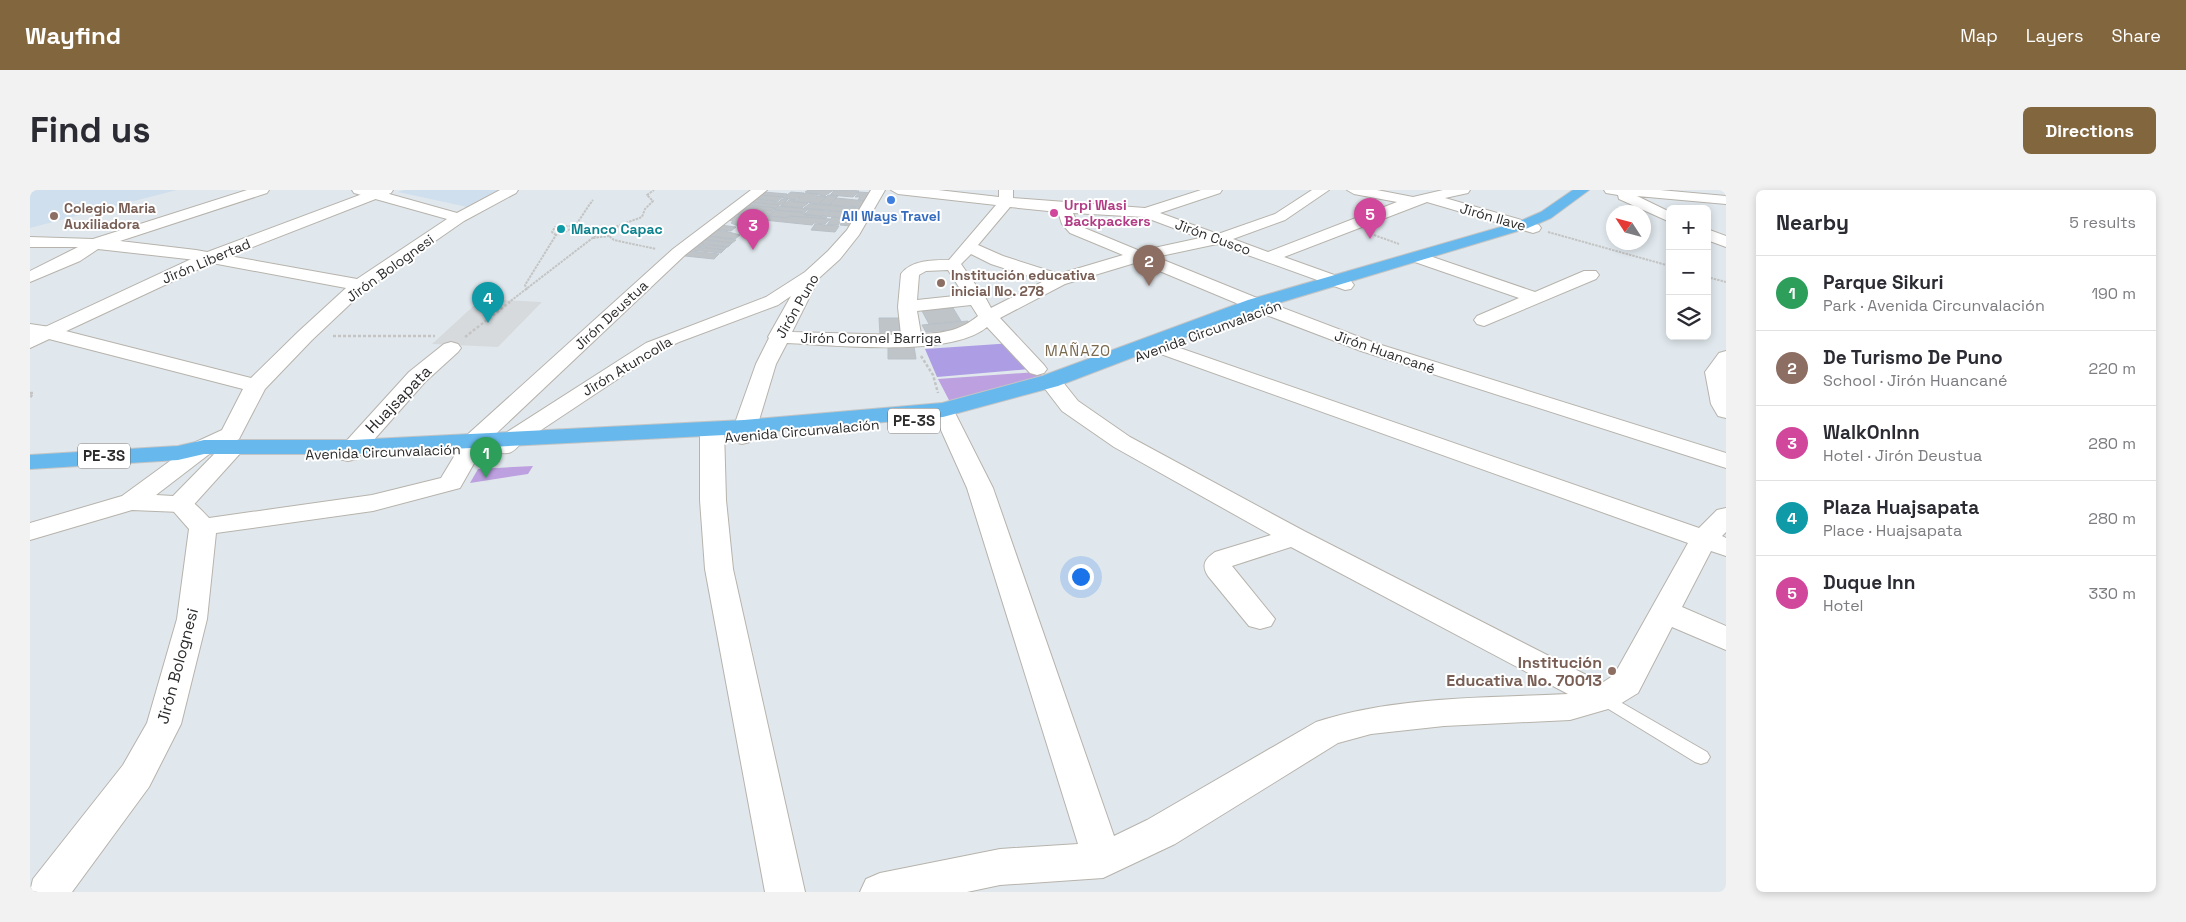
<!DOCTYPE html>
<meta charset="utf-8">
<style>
body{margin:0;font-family:"Space Grotesk",sans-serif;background:#f2f2f3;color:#2b2b33}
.controls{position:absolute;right:15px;top:15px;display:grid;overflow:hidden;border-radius:8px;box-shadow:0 2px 8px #0003}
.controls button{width:45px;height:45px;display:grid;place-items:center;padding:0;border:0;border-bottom:1px solid #e1e1e2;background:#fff;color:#2b2b33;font:25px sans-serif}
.compass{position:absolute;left:1576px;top:15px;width:45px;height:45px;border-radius:50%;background:#fff;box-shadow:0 2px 8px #0003;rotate:306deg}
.you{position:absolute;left:1050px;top:386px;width:18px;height:18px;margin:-12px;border:4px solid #fff;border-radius:50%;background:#1a73e8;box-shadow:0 0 0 8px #1a73e833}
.badge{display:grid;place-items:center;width:32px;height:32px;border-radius:50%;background:#82663e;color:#fff;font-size:16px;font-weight:700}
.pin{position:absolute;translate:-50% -41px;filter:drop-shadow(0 1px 2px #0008)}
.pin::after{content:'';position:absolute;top:26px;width:18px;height:15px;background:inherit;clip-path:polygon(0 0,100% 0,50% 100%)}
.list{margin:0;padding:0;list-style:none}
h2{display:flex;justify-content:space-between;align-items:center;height:65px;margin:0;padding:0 20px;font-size:21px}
h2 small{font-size:16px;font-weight:400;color:#7c7c81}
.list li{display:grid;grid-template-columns:32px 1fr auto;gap:15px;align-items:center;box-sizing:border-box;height:75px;padding:0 20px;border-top:1px solid #e1e1e2}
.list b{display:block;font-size:19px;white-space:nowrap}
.list p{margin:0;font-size:16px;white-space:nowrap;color:#7c7c81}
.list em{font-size:16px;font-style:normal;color:#7c7c81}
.icon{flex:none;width:28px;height:28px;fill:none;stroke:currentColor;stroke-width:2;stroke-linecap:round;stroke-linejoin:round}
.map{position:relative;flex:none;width:1696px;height:702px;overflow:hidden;border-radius:8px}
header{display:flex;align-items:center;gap:30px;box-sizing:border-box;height:70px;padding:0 25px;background:#82663e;color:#fff}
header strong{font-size:24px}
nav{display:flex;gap:28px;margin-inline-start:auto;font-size:18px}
.intro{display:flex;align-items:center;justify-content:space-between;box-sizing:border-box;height:120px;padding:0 30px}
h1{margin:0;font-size:35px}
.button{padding:12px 22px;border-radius:8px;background:#82663e;color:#fff;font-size:18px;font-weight:700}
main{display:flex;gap:30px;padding:0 30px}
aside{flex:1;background:#fff;border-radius:8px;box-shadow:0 2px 8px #0003}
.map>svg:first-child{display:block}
.education{fill:#d0dfed}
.green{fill:#bda0df}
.pitch{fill:#ad9de5}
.plaza{fill:#d6dadd}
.building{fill:#bfc4c8;stroke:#b9c1c8}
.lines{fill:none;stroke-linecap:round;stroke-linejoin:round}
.service-casing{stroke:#b7b3ac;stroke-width:2}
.minor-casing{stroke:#b7b3ac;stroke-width:2}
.tertiary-casing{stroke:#b7b3ac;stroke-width:2}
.trunk-casing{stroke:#c4c4c4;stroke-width:2}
.path-far1{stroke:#c4c4c4;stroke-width:2;stroke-dasharray:2.5 1;stroke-linecap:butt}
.path{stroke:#c4c4c4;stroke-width:2.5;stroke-dasharray:3 2;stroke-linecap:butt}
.service{fill:#fff;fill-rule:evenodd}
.minor{fill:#fff;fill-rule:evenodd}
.tertiary{fill:#fff;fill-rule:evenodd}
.trunk{fill:#67b8ed;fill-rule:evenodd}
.shop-dot{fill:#3f7fe0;stroke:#fff;stroke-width:2}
.hotel-dot{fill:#d1479c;stroke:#fff;stroke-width:2}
.education-dot{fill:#8d6e63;stroke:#fff;stroke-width:2}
.culture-dot{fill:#0f9aa8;stroke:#fff;stroke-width:2}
.labels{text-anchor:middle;stroke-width:4;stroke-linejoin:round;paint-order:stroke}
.far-hotel-label{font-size:14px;font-weight:bold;fill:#b23c85;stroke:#fff;text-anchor:start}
.far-education-label{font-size:14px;font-weight:bold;fill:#785e54;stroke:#fff;text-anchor:start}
.far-shop-label{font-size:14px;font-weight:bold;fill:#366cbe;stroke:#fff}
.far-street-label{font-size:14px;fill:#2c2c2c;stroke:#fff}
.far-culture-label{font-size:14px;font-weight:bold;fill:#0d838f;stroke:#fff;text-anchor:start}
.far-neighbourhood-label{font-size:15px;letter-spacing:1px;fill:#7a6a4f;stroke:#fff}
.shield{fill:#fff;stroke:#6b6b6b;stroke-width:1}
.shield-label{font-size:15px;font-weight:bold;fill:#2c2c2c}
.street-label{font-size:16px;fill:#2c2c2c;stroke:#fff}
.education-label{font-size:16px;font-weight:bold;fill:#785e54;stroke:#fff;text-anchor:end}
</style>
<header>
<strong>Wayfind</strong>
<nav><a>Map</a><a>Layers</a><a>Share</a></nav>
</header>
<div class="intro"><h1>Find us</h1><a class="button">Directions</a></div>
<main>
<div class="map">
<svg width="1696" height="702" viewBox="0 0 1696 702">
<rect width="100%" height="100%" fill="#e0e8ed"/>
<g class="education">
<path d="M0,0H147L0,38Z"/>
<path d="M374,0H470L437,17L368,2Z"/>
</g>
<g class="green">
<path d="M1007,182L1013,187L921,214L908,189Z"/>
<path d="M503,276L498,284L440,293L448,279Z"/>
</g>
<path class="pitch" d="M983,153L999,179L907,187L895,159Z"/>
<path class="plaza" d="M451,109L512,112L468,157L402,154Z"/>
<g class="building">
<path d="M778,0H804L794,6L775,2Z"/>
<path d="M805,0H817L829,1L823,7L800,5Z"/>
<path d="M734,2L757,4L753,7L730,5Z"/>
<path d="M761,2L774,3L765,10L753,8Z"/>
<path d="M829,2L842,3L837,11L828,10L830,7H825Z"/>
<path d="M775,3L788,4L778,13L764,12Z"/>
<path d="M730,5L753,7L748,11L725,9Z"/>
<path d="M798,5L808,6L799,15L789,14Z"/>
<path d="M787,6H796L789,14L779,13Z"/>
<path d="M806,8L836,11L831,17L800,15Z"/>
<path d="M725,9L749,12L752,9H758L752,15L721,12Z"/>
<path d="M759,10H765L763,12L778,13L772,18L751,16Z"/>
<path d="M721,12L749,15L746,18L716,15Z"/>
<path d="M779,14L831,18L827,23L774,18Z"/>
<path d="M717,15L745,18L742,21H731L712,19Z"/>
<path d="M748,16L778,19L775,22L744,20Z"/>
<path d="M712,19L729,21L723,26L705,24Z"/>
<path d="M779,19L797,21L793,26L775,25Z"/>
<path d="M734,20L744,21L734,29L723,27Z"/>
<path d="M745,20L776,23L774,25L797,27L795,29L759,26L757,28L739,26Z"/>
<path d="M798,21L829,23L826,29L794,26Z"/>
<path d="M705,24L719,26L734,35L731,37L735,39L729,40L702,27Z"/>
<path d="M738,26L757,28L759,26L800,29L795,34L784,33L782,35L734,30Z"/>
<path d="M700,27H705L726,40L720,43L712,41L715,39L701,33L703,31L697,30Z"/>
<path d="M802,27L813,28L808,35H797Z"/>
<path d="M814,28L826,29L821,36L810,35Z"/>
<path d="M785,34L796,35L809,36L805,42L781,40Z"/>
<path d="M690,35L706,37L701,41L685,39Z"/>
<path d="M684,40L695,41L710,45L705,49L676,46Z"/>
<path d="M677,46L706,50L702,53L673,49Z"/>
<path d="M674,50L702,53L698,57L669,53Z"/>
<path d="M669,54L697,57L694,60L666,56Z"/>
<path d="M665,57L694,60L691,63L661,60Z"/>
<path d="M661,61L689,64L684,69L655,66Z"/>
<path d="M923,118L931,131L899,134L892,121Z"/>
<path d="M849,128H875L877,144L850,145Z"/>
<path d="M938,131L942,138L896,142L892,135Z"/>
<path d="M858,156H884L886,169H858Z"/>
</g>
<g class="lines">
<g class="service-casing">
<path id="service" d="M1573,502L1677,562L1680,567L1677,572L1671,574L1665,572L1567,512L1565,508L1567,504Z"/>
</g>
<g class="minor-casing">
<g id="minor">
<path d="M217,0H239L237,3L90,51L166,60L327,89L417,29L324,3L322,0H345L427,23L470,0H488L486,3L434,31L336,99L282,150L235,199L209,249L182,262L174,264L166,262L162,257L166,252L192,240L213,199L19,149L0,146V134L20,137L221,188L268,142L316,98L166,70L68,59L50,71L0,92V81L48,57H0V47L63,49Z"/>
<path d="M721,0H737L655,65L455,254L430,298L343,321L186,343L177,429L151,534L119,597L42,702H0L3,689L93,575L117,533L147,429L159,339L137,314L141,308C159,304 167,316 179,328L342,305L411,288L437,245L643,59Z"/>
<path d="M841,0H855L829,45L810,69L789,88L762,142L871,145L868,117L871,84C881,70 903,70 919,70L966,15L868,4L861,0H908L969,7V0H983V8L1115,18L1171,0H1192L1190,3L1130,23L1188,44L1245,24L1282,0H1299L1255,30L1203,49L1238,62L1367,12L1324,4L1317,0H1347L1383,7L1413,0H1440L1438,3L1415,8L1509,35L1511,38L1509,41L1503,43L1397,12L1254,67L1321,91L1324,95L1321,99L1315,100L1187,54L1126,67L1232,110L1345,153L1696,263V278L1331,161L1218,118L1108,72L1035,94L970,128L1014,175L1017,179L1014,183L1007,185L1000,183L957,137C920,168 806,155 757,153L746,174L724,247L720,252L712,254L704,252L700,247L726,174L739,148L738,147L761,106L748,115L649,152L630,161L490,254C483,263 478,265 467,262L463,257L474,244L616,153L736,107L775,82L798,61L817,40ZM980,17L1028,22L1032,34L1040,43L1093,65L1029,84L973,66L948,55ZM1043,23L1114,27L1170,48L1110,61L1052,37L1047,32ZM941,64L961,74L1014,91L961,118L954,105L952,104L931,74ZM918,80L934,105L887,110L889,85L896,81ZM941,115L948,126C929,141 915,143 891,144L887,121Z"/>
<path d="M1574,0H1630L1696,6V14L1607,6L1640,22V32L1589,9L1588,5L1576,3Z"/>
<path d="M1677,39L1696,46V57L1677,50Z"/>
<path d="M1388,62L1505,102L1554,81H1566L1569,85L1566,89L1454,136L1447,134L1444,130L1447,126L1489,108L1382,71L1380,67L1382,63Z"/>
<path d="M1121,148L1669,338L1687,320L1696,318V342L1692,346L1696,348V366L1681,361L1652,417L1696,436V460L1642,437L1608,503L1585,517L1540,530L1414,536L1341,544L1308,553L1145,654L1073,688L970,695L937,702H830L836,689L850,683L970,659L1048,654L937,298L902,220L905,215L913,213L921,215L963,298L1084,646L1117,630L1286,532C1366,506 1454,508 1538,504L1261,357L1202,376L1245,429L1241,436L1230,439L1219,436L1178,386C1171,375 1175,369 1185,362L1241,345L1084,257L1032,221L1009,191L1012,186L1020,185L1028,186L1048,211L1100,247L1274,341L1572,493L1584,485L1658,353L1114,158L1111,154L1114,150Z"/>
<path d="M421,152L428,154L431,158L428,162L395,192L327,269L318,271L309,269L306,264L309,259L379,182L414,154Z"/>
<path d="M1696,161V228L1688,226L1681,214L1675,182L1689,163Z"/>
<path d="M682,232L690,234L694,239L696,310L703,379L775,702H735L675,379L670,310V239L674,234Z"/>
</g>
</g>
<g class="tertiary-casing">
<g id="tertiary">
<path d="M343,0H363L361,3L184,72L0,158V144L172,64Z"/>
<path d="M174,250L182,252L186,257L182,262L126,305L143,306L195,253L203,251L211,253L215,258L159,320L150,322L102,320L0,350V333L92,306L166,252Z"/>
</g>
</g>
<g class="trunk-casing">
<path id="trunk" d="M1543,0H1559L1521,28L1498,38L1232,118L1028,196L913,227L714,244L323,264H174L148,270L0,279V265L148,256L174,250H323L714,230L912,213L1012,186L1218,110L1488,32L1511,22Z"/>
</g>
<g class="path-far1">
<path d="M588,36L579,46L584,50L626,59"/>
<path d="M1518,42L1640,76"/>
<path d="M526,45L522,42L525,37L545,36"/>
<path d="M1344,45L1369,54"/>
<path d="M563,48L579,46"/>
<path d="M1677,87L1696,92"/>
<path d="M497,100L495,95L526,45C549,39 550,26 563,10"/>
<path d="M478,113L569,43L612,27L615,19L623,11L617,5L624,0"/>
</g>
<g class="path">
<path d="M303,146H405"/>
<path d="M435,147L480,112"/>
<path d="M891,166L903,185L908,203"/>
<path d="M0,203H3L0,208"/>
</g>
<use href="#service" class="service"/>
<use href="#minor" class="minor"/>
<use href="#tertiary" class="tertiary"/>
<use href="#trunk" class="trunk"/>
</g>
<circle class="shop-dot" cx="861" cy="10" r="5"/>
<circle class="hotel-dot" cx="1024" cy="23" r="5"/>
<g class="education-dot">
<circle cx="24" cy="26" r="5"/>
<circle cx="911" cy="93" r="5"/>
<circle cx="1582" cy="481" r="5"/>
</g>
<circle class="culture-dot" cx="531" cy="39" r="5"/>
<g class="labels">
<g class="far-hotel-label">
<text x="1034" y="20">Urpi Wasi<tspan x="1034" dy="16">Backpackers</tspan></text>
</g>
<g class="far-education-label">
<text x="34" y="23">Colegio Maria<tspan x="34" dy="16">Auxiliadora</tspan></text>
<text x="921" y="90">Institución educativa<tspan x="921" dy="16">inicial No. 278</tspan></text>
</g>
<g class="far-shop-label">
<text x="861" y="31">All Ways Travel</text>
</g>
<g class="far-street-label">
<text transform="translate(1463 27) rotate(16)" y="5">Jirón Ilave</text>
<text transform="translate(1183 47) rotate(20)" y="5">Jirón Cusco</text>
<text transform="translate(176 71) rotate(-23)" y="5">Jirón Libertad</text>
<text transform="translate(360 78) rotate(-36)" y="5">Jirón Bolognesi</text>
<text transform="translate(767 116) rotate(-60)" y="5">Jirón Puno</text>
<text transform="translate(581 125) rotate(-43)" y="5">Jirón Deustua</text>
<text transform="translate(1178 141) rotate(-20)" y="5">Avenida Circunvalación</text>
<text x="841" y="153">Jirón Coronel Barriga</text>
<text transform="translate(1355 162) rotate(19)" y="5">Jirón Huancané</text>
<text transform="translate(597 176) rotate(-31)" y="5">Jirón Atuncolla</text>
<text transform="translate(772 241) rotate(-5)" y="5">Avenida Circunvalación</text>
<text transform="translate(353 262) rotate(-2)" y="5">Avenida Circunvalación</text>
</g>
<g class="far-culture-label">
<text x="541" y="44">Manco Capac</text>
</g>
<g class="far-neighbourhood-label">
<text x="1048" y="166">MAÑAZO</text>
</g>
<g class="shield">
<rect x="858" y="218.5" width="52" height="25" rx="4"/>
<rect x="48" y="253.5" width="52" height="25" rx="4"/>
</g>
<g class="shield-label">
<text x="884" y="236">PE-3S</text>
<text x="74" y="271">PE-3S</text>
</g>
<g class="street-label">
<text transform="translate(368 209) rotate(-46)" y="6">Huajsapata</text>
<text transform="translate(147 476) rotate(-75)" y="6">Jirón Bolognesi</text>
</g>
<g class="education-label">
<text x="1572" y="478">Institución<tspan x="1572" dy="18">Educativa No. 70013</tspan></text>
</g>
</g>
</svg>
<div class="controls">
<button>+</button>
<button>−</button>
<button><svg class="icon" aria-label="layers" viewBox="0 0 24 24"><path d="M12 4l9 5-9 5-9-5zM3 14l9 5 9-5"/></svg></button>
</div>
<svg class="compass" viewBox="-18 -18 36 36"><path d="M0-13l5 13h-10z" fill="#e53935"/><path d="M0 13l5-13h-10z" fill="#7c7c81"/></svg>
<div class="you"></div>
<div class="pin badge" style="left:456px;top:288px;background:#2e9e5b">1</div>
<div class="pin badge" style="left:1119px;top:96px;background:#8d6e63">2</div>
<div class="pin badge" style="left:723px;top:60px;background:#d1479c">3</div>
<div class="pin badge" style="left:458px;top:133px;background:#0f9aa8">4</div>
<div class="pin badge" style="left:1340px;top:49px;background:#d1479c">5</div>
</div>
<aside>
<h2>Nearby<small>5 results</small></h2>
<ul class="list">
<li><span class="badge" style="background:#2e9e5b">1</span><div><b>Parque Sikuri</b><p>Park · Avenida Circunvalación</p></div><em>190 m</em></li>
<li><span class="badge" style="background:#8d6e63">2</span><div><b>De Turismo De Puno</b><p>School · Jirón Huancané</p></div><em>220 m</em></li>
<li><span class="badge" style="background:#d1479c">3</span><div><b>WalkOnInn</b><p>Hotel · Jirón Deustua</p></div><em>280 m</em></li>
<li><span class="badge" style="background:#0f9aa8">4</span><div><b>Plaza Huajsapata</b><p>Place · Huajsapata</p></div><em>280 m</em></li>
<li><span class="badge" style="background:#d1479c">5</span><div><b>Duque Inn</b><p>Hotel</p></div><em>330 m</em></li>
</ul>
</aside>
</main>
